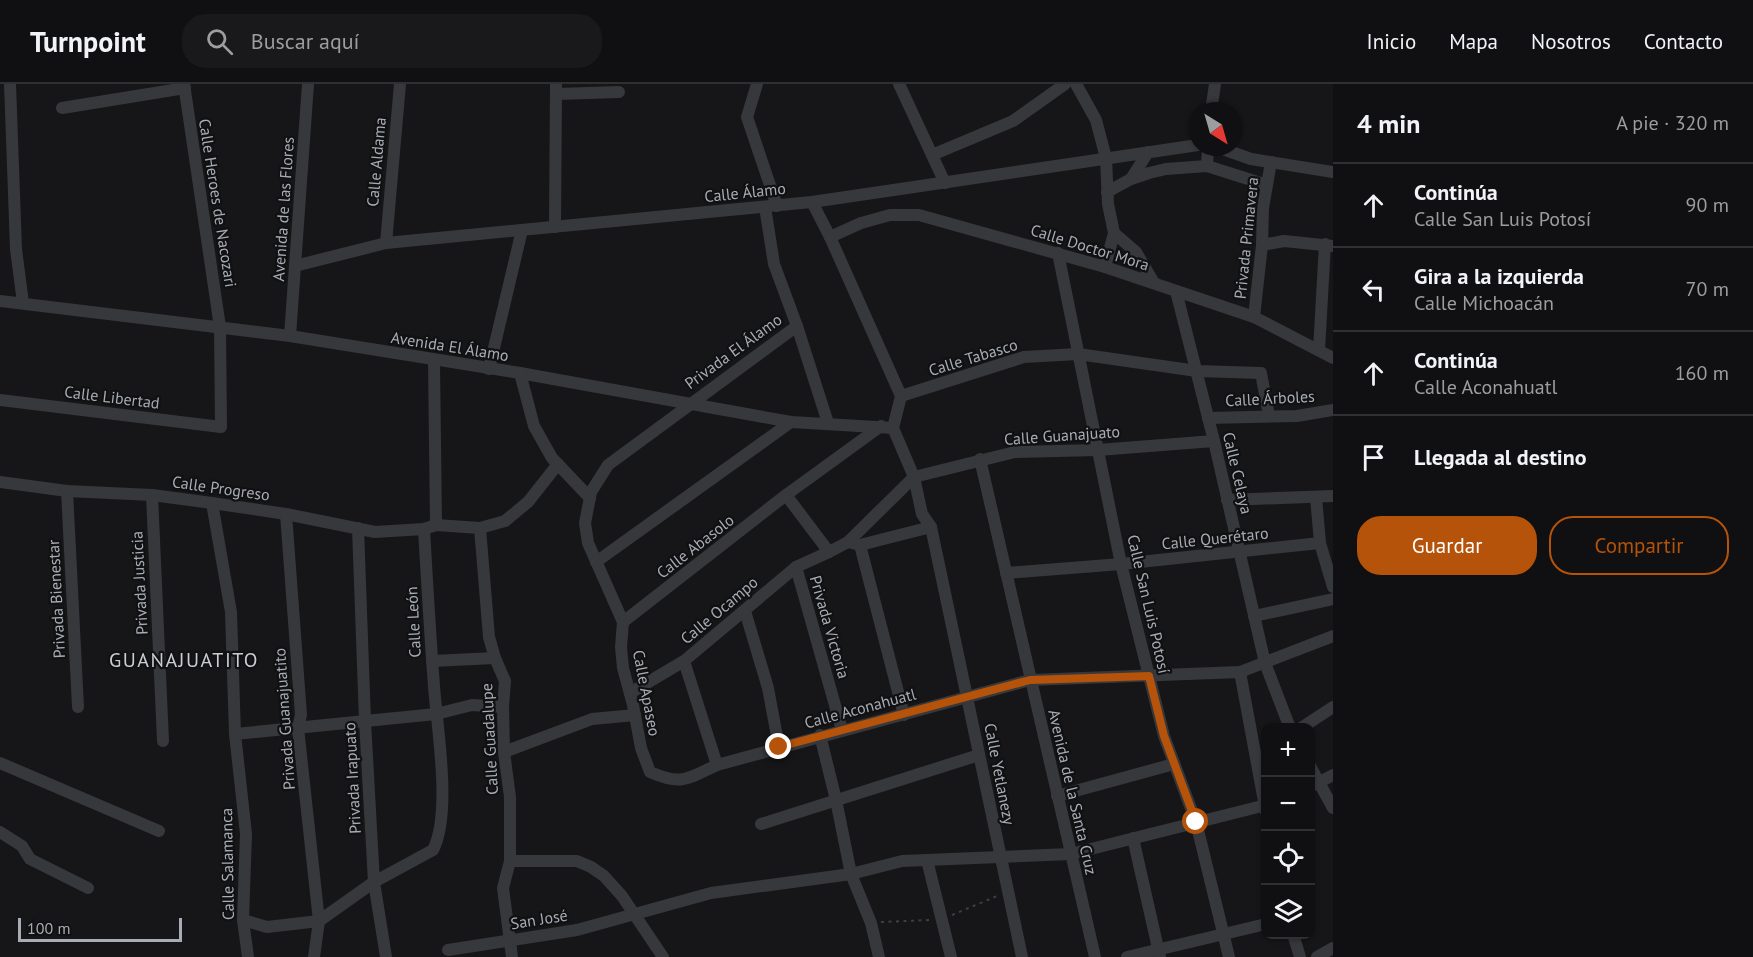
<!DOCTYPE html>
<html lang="es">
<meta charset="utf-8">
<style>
body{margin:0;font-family:"PT Sans",sans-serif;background:#19191b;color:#f1f3f6}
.controls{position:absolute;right:18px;bottom:18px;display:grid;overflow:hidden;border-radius:12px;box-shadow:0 2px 4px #0004}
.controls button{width:54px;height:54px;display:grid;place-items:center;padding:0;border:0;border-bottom:2px solid #303032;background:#101012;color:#f1f3f6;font:30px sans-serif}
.compass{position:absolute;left:1189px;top:18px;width:54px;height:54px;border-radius:50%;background:#101012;box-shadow:0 2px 4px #0004;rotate:143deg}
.scale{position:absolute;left:18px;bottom:15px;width:164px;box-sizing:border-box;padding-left:6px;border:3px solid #a8acb7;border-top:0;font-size:16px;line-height:21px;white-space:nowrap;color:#a8acb7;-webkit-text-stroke:4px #111112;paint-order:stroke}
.stop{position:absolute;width:18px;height:18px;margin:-14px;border:4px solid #b45309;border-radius:50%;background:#fff}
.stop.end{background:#b45309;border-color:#fff;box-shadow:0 2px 6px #0008}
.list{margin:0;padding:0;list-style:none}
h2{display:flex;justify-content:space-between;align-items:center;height:78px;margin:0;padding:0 24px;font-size:26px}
h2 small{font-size:20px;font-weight:400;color:#9c9d9f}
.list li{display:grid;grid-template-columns:39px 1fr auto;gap:18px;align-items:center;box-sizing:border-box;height:84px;padding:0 24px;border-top:2px solid #303032}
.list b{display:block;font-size:22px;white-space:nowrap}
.list p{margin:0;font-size:20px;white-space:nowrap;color:#9c9d9f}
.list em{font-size:20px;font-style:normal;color:#9c9d9f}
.actions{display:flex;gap:12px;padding:18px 24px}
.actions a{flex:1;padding:14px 0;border:2px solid #b45309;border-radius:24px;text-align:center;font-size:21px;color:#b45309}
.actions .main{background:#b45309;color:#fff}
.icon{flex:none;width:33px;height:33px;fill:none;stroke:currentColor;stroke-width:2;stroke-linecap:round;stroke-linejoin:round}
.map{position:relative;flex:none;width:1333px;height:873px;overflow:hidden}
header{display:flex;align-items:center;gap:36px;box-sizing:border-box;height:84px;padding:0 30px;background:#101012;border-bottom:2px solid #303032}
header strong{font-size:28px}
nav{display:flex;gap:33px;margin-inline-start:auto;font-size:21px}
.search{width:420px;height:54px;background:#19191b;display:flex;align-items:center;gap:15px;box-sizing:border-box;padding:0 21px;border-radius:24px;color:#9c9d9f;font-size:22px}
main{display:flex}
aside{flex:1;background:#101012}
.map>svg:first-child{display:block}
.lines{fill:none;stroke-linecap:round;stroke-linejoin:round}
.path{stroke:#3d3f43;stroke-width:2;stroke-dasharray:3 4.5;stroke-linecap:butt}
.minor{stroke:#37383c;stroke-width:12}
.route{stroke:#b45309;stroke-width:8}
.labels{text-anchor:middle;stroke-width:4.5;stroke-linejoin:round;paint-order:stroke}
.street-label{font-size:16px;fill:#a8acb7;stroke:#111112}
.quarter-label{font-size:20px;letter-spacing:1.5px;fill:#c9ccd3;stroke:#111112}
</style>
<header>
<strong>Turnpoint</strong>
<div class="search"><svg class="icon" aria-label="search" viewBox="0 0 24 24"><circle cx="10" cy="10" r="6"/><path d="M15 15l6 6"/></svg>Buscar aquí</div>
<nav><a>Inicio</a><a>Mapa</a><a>Nosotros</a><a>Contacto</a></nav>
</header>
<main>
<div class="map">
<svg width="1333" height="873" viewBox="0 0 1333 873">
<rect width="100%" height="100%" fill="#161618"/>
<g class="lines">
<g class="path">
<path d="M952,831L997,812"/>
<path d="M881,838L930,836"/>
</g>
<g class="minor">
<path d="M10,0L16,165L23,219"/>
<path d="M757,0L747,33L777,122"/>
<path d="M899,0L945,99"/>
<path d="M1076,0L1096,36L1106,74L1108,120L1114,149L1105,183"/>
<path d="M557,10L619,8"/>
<path d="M62,24L185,4"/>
<path d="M1211,27L1215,0"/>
<path d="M1217,63L1251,75L1333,88"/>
<path d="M932,71L1013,37L1065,0"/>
<path d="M1207,82L1208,63"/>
<path d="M1131,95L1148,68"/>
<path d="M1107,108L1131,95L1149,89L1166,85L1207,82L1267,101"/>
<path d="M812,118L830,153L901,312L893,344L914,393L922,430L931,443L1022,873"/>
<path d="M765,123L774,180L797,242L828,339"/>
<path d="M555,143L556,0"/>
<path d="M1114,149L1136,168L1154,199"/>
<path d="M830,153L861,139L890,131H919L1105,183L1254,233L1333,274"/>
<path d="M386,159L400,0"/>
<path d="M1262,161L1284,157L1333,162"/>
<path d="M1058,169L1121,480L1164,652L1196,738L1229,873"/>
<path d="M295,182L386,159L812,118L1198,61"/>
<path d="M1176,207L1214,357L1265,579L1290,644"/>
<path d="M0,217L290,252L520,289L791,338L893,344"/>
<path d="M1254,233L1262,161L1263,124L1271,78"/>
<path d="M797,242L608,381L591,408L585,439L588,459L623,538L621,563L623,584L633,621L641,664L650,688C682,702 687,695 717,681L1030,596L1240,588L1333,552"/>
<path d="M290,252L308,0"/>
<path d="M1319,266L1325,160"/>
<path d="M434,276L436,441"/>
<path d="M489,285L522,146"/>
<path d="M520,289L534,342L552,374L590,414"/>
<path d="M901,312L1024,273L1078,270L1197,287L1261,289L1269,332"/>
<path d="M0,316L221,343L220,243L184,0"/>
<path d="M1208,334L1297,332L1333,326"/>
<path d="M980,375L1095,873"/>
<path d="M0,398L67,407L152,411L212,419L286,430L375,448L424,445L436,441L480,444L489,553L495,574L505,597L503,623L504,668L510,713V777L503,804L512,873"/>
<path d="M67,407L78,623"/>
<path d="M152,411L163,657"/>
<path d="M786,411L829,468L848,458L860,461L931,443"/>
<path d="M1316,413L1320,459L1333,503"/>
<path d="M1227,416L1333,412"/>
<path d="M212,419L231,528L235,650L246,750L243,836L248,873"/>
<path d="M286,430L301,631L298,644L319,837L314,873"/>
<path d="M358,444L365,637L374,798L386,873"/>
<path d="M480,444L505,437L528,418L558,380"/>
<path d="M848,458L914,393L1015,368L1098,366L1214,357"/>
<path d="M860,461L904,631"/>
<path d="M596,478L791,338"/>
<path d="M796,483L842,646"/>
<path d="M1006,489L1121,480L1320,459"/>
<path d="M745,527L768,604L779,663"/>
<path d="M1254,532L1333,515"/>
<path d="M623,538L786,411L881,342"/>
<path d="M432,577L495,574"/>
<path d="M684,577L717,681"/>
<path d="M1240,588L1266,728"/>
<path d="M630,609L684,577L796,483L829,468"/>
<path d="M1301,644L1333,623"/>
<path d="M235,650L436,630L472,621L503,623"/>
<path d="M820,651L836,716L851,790L871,839L879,873"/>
<path d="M504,668L592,635L635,631"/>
<path d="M0,679L159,747"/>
<path d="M1310,682L1333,724"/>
<path d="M1310,703L1333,691"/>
<path d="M1057,712L1174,680"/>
<path d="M761,740L979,671"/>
<path d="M0,748L22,762L30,775L88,804"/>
<path d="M1133,754L1160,873"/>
<path d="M927,776L951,873"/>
<path d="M510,777H577L591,783L604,792L622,812L663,873"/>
<path d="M243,836L267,843L319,837L374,798L433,766C452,729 437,644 434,602C430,549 427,497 424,445"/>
<path d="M1293,850L1300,873"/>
<path d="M448,866L577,846L711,809L851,790L902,777L1071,770L1266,721"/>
<path d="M1127,873L1266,840"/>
<path d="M1317,873L1333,864"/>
</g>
</g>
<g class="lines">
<path class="route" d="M779,663L1030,596L1149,592L1164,652L1196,738"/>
</g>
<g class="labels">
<g class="street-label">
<text transform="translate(376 78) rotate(-85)" y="6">Calle Aldama</text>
<text transform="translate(745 108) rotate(-6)" y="6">Calle Álamo</text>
<text transform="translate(218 119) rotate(81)" y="6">Calle Heroes de Nacozari</text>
<text transform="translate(283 125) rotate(-86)" y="6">Avenida de las Flores</text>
<text transform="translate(1246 154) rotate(-84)" y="6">Privada Primavera</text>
<text transform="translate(1090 163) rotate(17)" y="6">Calle Doctor Mora</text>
<text transform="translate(450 262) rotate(9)" y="6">Avenida El Álamo</text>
<text transform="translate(733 267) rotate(-36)" y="6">Privada El Álamo</text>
<text transform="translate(973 273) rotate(-17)" y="6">Calle Tabasco</text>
<text transform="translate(112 313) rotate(7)" y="6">Calle Libertad</text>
<text transform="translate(1270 314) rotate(-3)" y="6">Calle Árboles</text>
<text transform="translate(1062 351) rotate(-4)" y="6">Calle Guanajuato</text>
<text transform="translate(1238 389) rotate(77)" y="6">Calle Celaya</text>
<text transform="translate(221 404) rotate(8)" y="6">Calle Progreso</text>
<text transform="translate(1215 454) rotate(-6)" y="6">Calle Querétaro</text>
<text transform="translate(695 462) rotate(-38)" y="6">Calle Abasolo</text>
<text transform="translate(139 499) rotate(-93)" y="6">Privada Justicia</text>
<text transform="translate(56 515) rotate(-93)" y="6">Privada Bienestar</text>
<text transform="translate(1149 520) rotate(77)" y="6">Calle San Luis Potosí</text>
<text transform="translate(719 526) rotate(-40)" y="6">Calle Ocampo</text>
<text transform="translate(413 538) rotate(-93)" y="6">Calle León</text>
<text transform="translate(830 543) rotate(74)" y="6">Privada Victoria</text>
<text transform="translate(647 609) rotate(79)" y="6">Calle Apaseo</text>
<text transform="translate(860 624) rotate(-15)" y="6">Calle Aconahuatl</text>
<text transform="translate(284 635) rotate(-94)" y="6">Privada Guanajuatito</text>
<text transform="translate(489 655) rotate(-93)" y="6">Calle Guadalupe</text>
<text transform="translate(1000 690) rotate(79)" y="6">Calle Yetlanezy</text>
<text transform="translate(352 694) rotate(-93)" y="6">Privada Irapuato</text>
<text transform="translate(1073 708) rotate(77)" y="6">Avenida de la Santa Cruz</text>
<text transform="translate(227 780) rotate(-91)" y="6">Calle Salamanca</text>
<text transform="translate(539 835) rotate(-9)" y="6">San José</text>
</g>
<g class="quarter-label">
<text x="184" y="583">GUANAJUATITO</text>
</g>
</g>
</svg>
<div class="controls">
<button>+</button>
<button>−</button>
<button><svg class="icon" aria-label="locate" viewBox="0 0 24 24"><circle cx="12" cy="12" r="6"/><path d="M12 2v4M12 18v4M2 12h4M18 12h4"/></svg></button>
<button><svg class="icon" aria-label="layers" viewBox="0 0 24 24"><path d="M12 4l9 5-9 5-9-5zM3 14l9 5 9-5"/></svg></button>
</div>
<svg class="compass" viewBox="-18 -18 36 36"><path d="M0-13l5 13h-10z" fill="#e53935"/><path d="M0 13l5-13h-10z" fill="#9c9d9f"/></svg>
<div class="scale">100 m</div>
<div class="stop" style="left:1196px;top:738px"></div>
<div class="stop end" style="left:779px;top:663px"></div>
</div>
<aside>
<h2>4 min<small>A pie · 320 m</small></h2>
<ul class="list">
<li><svg class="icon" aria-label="ahead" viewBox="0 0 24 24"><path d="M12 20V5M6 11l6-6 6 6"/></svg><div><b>Continúa</b><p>Calle San Luis Potosí</p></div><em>90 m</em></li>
<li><svg class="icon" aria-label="left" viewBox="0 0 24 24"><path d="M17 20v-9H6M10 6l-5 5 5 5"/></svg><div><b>Gira a la izquierda</b><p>Calle Michoacán</p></div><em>70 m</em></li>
<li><svg class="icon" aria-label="ahead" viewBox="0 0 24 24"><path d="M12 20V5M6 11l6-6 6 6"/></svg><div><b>Continúa</b><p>Calle Aconahuatl</p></div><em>160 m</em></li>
<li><svg class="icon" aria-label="arrive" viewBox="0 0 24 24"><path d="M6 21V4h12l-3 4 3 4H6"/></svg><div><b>Llegada al destino</b></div></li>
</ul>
<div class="actions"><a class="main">Guardar</a><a>Compartir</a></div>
</aside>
</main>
